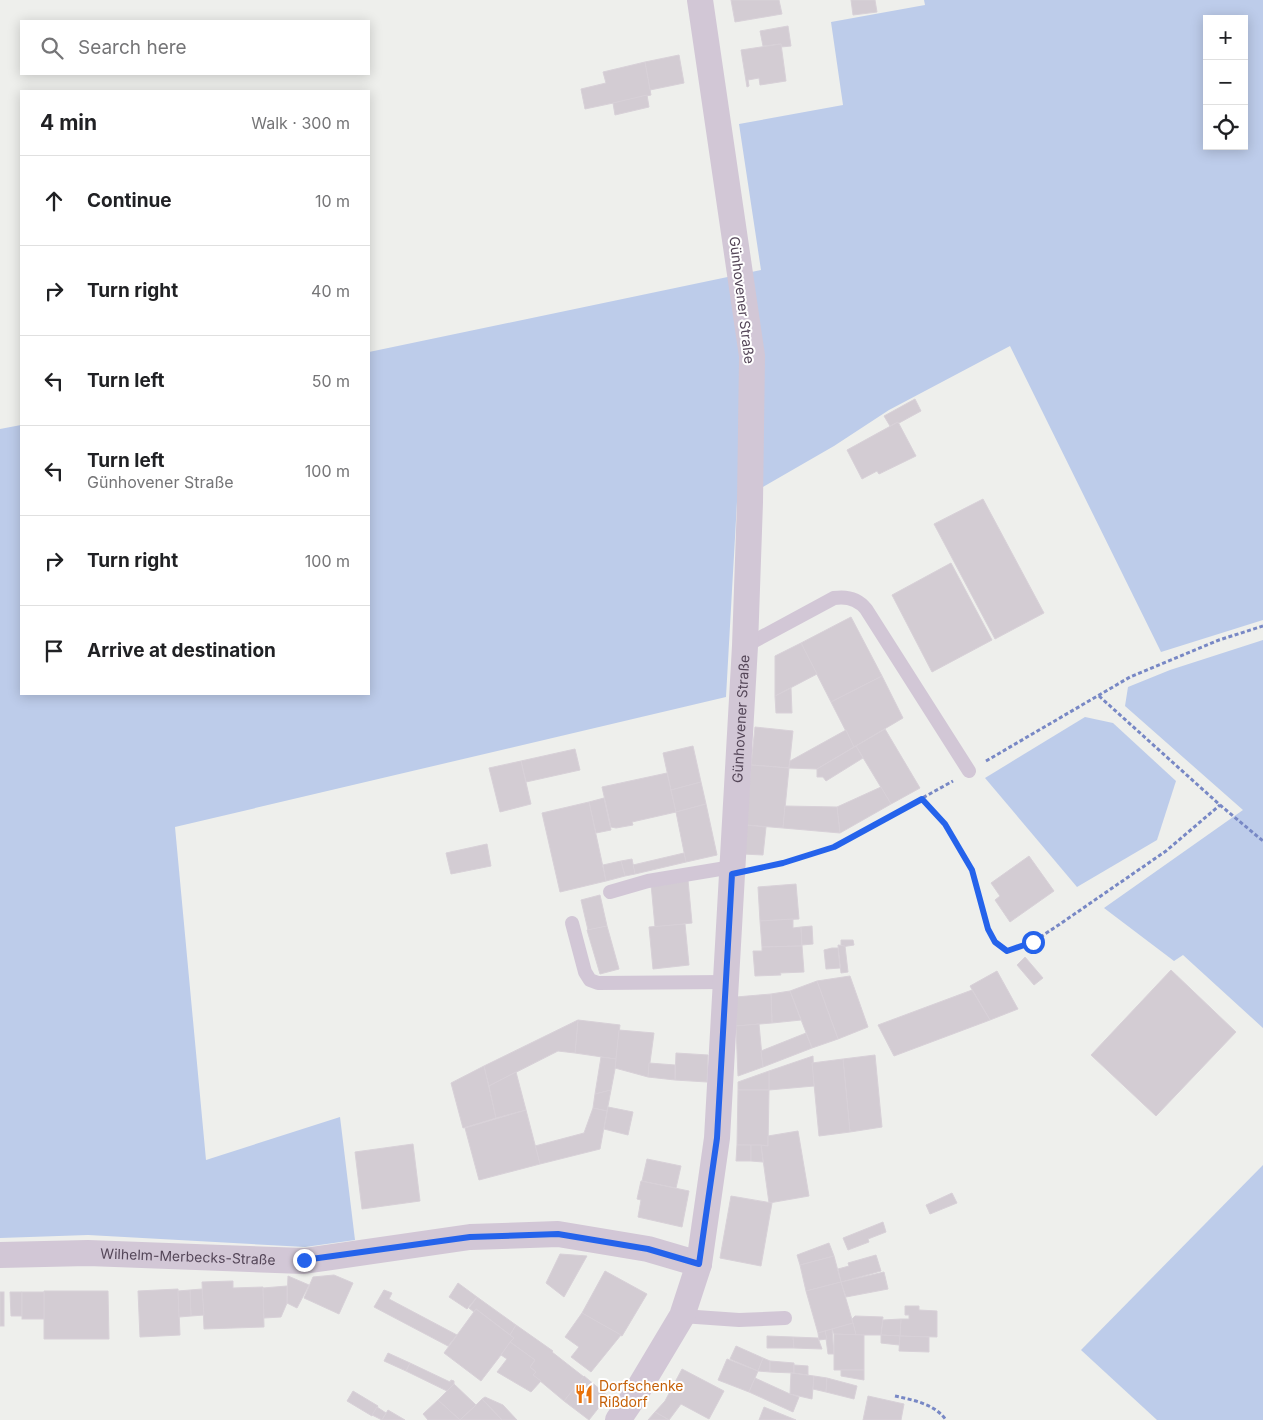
<!DOCTYPE html>
<meta charset="utf-8">
<style>
body{margin:0;font-family:Inter,sans-serif;background:#f2f2f2;color:#202124}
.controls{position:absolute;right:15px;top:15px;display:grid;overflow:hidden;border-radius:0px;box-shadow:0 2px 12px #0003}
.controls button{width:45px;height:45px;display:grid;place-items:center;padding:0;border:0;border-bottom:1px solid #e0e0e0;background:#fff;color:#202124;font:25px sans-serif}
.stop{position:absolute;width:15px;height:15px;margin:-11px;border:4px solid #2563eb;border-radius:50%;background:#fff}
.stop.end{background:#2563eb;border-color:#fff;box-shadow:0 1px 5px #0008}
.list{margin:0;padding:0;list-style:none}
h2{display:flex;justify-content:space-between;align-items:center;height:65px;margin:0;padding:0 20px;font-size:21px}
h2 small{font-size:16px;font-weight:400;color:#757577}
.list li{display:grid;grid-template-columns:32px 1fr auto;gap:15px;align-items:center;box-sizing:border-box;height:90px;padding:0 20px;border-top:1px solid #e0e0e0}
.list b{display:block;font-size:19px;white-space:nowrap}
.list p{margin:0;font-size:16px;white-space:nowrap;color:#757577}
.list em{font-size:16px;font-style:normal;color:#757577}
.icon{flex:none;width:28px;height:28px;fill:none;stroke:currentColor;stroke-width:2;stroke-linecap:round;stroke-linejoin:round}
.map{position:relative;flex:none;width:1263px;height:1420px;overflow:hidden}
.search{position:absolute;background:#fff;box-shadow:0 2px 12px #0003;left:20px;top:20px;width:350px;height:55px;display:flex;align-items:center;gap:12px;box-sizing:border-box;padding:0 18px;border-radius:0px;color:#757577;font-size:19px}
.panel{position:absolute;background:#fff;box-shadow:0 2px 12px #0003;left:20px;top:90px;width:350px;height:605px;border-radius:0px}
.map>svg:first-child{display:block}
.green{fill:#bdccea;fill-rule:evenodd}
.building{fill:#d3ccd3;stroke:#d8d1d8}
.lines{fill:none;stroke-linecap:round;stroke-linejoin:round}
.path{stroke:#7888c5;stroke-width:3;stroke-dasharray:4 2.5;stroke-linecap:butt}
.lane{stroke:#d2c7d6;stroke-width:14}
.street{stroke:#d2c7d6;stroke-width:26}
.route{stroke:#2563eb;stroke-width:6}
.labels{text-anchor:middle;stroke-width:4;stroke-linejoin:round;paint-order:stroke}
.street-label{font-size:14px;fill:#544658;stroke:#fff}
.food-label{font-size:14px;fill:#c56008;stroke:#fff;text-anchor:start}
</style>
<div class="map">
<svg width="1263" height="1420" viewBox="0 0 1263 1420">
<rect width="100%" height="100%" fill="#eeefec"/>
<g class="green">
<path d="M924,0H1263V620L1161,652L1010,346L889,410L834,446L737,502L726,697L175,827L206,1160L340,1117L355,1240L305,1247L88,1235L0,1238V429L21,425V694H369V352L761,270L739,124L843,105L831,22L925,5ZM1207,19H1244V146H1207Z"/>
<path d="M1263,640V1028L1183,955L1174,961L1104,908L1243,810L1125,706L1128,687L1170,670Z"/>
<path d="M1085,717L1113,723L1176,781L1157,840L1077,887L985,778Z"/>
<path d="M1263,1165V1420H1157L1081,1350Z"/>
</g>
<g class="building">
<path d="M731,0H779L782,14L735,22Z"/>
<path d="M851,0H875L877,12L853,15Z"/>
<path d="M788,26L791,46L781,47V44L763,46L760,31Z"/>
<path d="M781,44L786,81L760,85L759,78L748,80L749,86L747,87L741,50Z"/>
<path d="M679,55L684,83L650,90L645,62Z"/>
<path d="M645,62L651,95L585,109L581,89L606,83L603,72Z"/>
<path d="M647,95L649,107L615,115L613,103Z"/>
<path d="M915,399L921,411L899,423L898,422L890,426L884,416Z"/>
<path d="M898,422L916,456L879,474L877,471L862,479L847,450Z"/>
<path d="M983,499L1044,613L995,639L934,524Z"/>
<path d="M951,563L992,640L932,672L892,595Z"/>
<path d="M851,617L882,676L831,702L801,643Z"/>
<path d="M801,643L817,674L775,696V656Z"/>
<path d="M882,676L903,718L854,747L831,702Z"/>
<path d="M791,688L792,713H776L775,696Z"/>
<path d="M755,727L793,731L789,768L751,765Z"/>
<path d="M885,729L920,788L891,804L856,746Z"/>
<path d="M846,730L854,747L817,769L789,768L790,761Z"/>
<path d="M693,746L701,782L671,790L663,753Z"/>
<path d="M856,746L863,758L826,781L823,777H817V769Z"/>
<path d="M575,749L580,770L526,782L521,761Z"/>
<path d="M521,761L531,804L500,812L489,768Z"/>
<path d="M751,765L789,768L783,828L746,825Z"/>
<path d="M667,773L676,812L632,822L633,825L616,828L611,827L602,787Z"/>
<path d="M701,782L706,804L676,812L671,790Z"/>
<path d="M881,787L891,804L840,833L837,807Z"/>
<path d="M604,798L611,830L596,833L589,802Z"/>
<path d="M589,802L606,881L560,892L542,813Z"/>
<path d="M706,804L717,855L686,862L676,812Z"/>
<path d="M785,806L837,807L840,833L783,828Z"/>
<path d="M746,825L766,827L763,855L743,854Z"/>
<path d="M487,844L491,866L451,874L446,853Z"/>
<path d="M684,853L686,862L635,874L633,865Z"/>
<path d="M1029,856L1054,891L1010,922L995,900L1000,896L991,883Z"/>
<path d="M632,859L635,874L625,876L621,861Z"/>
<path d="M621,861L625,876L606,881L603,865Z"/>
<path d="M688,880L692,923L655,927L651,884Z"/>
<path d="M796,884L799,919L760,921L758,887Z"/>
<path d="M600,895L607,926L588,930L581,900Z"/>
<path d="M793,919V928L801,927L802,946L762,947L760,921Z"/>
<path d="M685,924L689,965L653,969L649,927Z"/>
<path d="M607,926L619,969L600,974L587,930Z"/>
<path d="M812,926L813,944L802,945L801,927Z"/>
<path d="M841,940H853L854,945L841,947Z"/>
<path d="M838,945L845,946L848,972L841,973Z"/>
<path d="M802,946L804,972L780,973L781,975L755,976L753,951H762V947Z"/>
<path d="M832,948H838L840,968L826,969L824,950Z"/>
<path d="M1025,957L1043,978L1034,985L1017,965Z"/>
<path d="M1171,970L1236,1032L1156,1116L1091,1055Z"/>
<path d="M997,971L1018,1009L990,1020L970,986Z"/>
<path d="M850,976L868,1027L838,1039L817,981Z"/>
<path d="M817,981L838,1039L812,1048L790,991Z"/>
<path d="M972,990L990,1020L894,1056L878,1025Z"/>
<path d="M790,991L801,1020L772,1023L771,994Z"/>
<path d="M771,994L772,1023L736,1026V997Z"/>
<path d="M578,1020L620,1025L616,1059L575,1053Z"/>
<path d="M578,1020L575,1053L558,1051L489,1086L484,1066Z"/>
<path d="M759,1024L763,1067L738,1076L736,1026Z"/>
<path d="M619,1030L654,1033L648,1077L615,1068Z"/>
<path d="M806,1033L812,1048L763,1067L761,1051Z"/>
<path d="M676,1053L708,1055L707,1082L675,1080Z"/>
<path d="M875,1055L882,1127L850,1132L843,1059Z"/>
<path d="M813,1056L814,1086L769,1090V1071Z"/>
<path d="M601,1057L616,1059L615,1069L611,1090L595,1094Z"/>
<path d="M843,1059L850,1132L819,1136L812,1063Z"/>
<path d="M649,1063L675,1065V1080L648,1077Z"/>
<path d="M484,1066L496,1118L463,1128L451,1083Z"/>
<path d="M769,1071V1090H738V1082Z"/>
<path d="M516,1072L526,1110L496,1118L489,1086Z"/>
<path d="M611,1090L607,1111L593,1108L595,1094Z"/>
<path d="M738,1090H769L768,1146L737,1145Z"/>
<path d="M608,1107L633,1112L628,1135L604,1129Z"/>
<path d="M593,1108L607,1111L600,1149L540,1164L535,1146L584,1133Z"/>
<path d="M526,1110L540,1164L479,1180L465,1128Z"/>
<path d="M798,1131L809,1196L769,1203L761,1145L768,1146V1136Z"/>
<path d="M413,1144L420,1201L362,1209L355,1152Z"/>
<path d="M737,1145H751V1161H736Z"/>
<path d="M751,1145H761L763,1162L751,1161Z"/>
<path d="M647,1159L681,1166L676,1188L642,1181Z"/>
<path d="M641,1181L689,1191L682,1227L638,1217L641,1200L637,1199Z"/>
<path d="M952,1193L957,1203L930,1214L926,1205Z"/>
<path d="M731,1196L772,1203L761,1266L720,1258Z"/>
<path d="M883,1222L886,1232L868,1239L869,1242L848,1250L843,1238Z"/>
<path d="M829,1243L834,1256L800,1265L797,1255Z"/>
<path d="M560,1254L587,1256L564,1297L546,1283Z"/>
<path d="M876,1255L881,1271L841,1282L838,1269L849,1266L848,1263Z"/>
<path d="M834,1256L841,1282L806,1291L800,1265Z"/>
<path d="M605,1271L647,1294L622,1336L582,1313Z"/>
<path d="M884,1272L888,1289L846,1297L841,1282Z"/>
<path d="M334,1275L353,1283L339,1314L304,1298L313,1277Z"/>
<path d="M288,1276L309,1285L297,1308L287,1303Z"/>
<path d="M233,1281V1288L263,1287L264,1327L204,1329L202,1282Z"/>
<path d="M841,1282L853,1323L818,1333L806,1291Z"/>
<path d="M458,1283L477,1297L467,1309L449,1297Z"/>
<path d="M287,1286V1303L281,1317L264,1318L263,1288Z"/>
<path d="M178,1289L180,1335L140,1337L138,1291Z"/>
<path d="M202,1289L204,1315L191,1316L190,1290Z"/>
<path d="M190,1290L191,1316L179,1317L178,1291Z"/>
<path d="M384,1290L392,1293L389,1299L457,1335L448,1346L374,1307Z"/>
<path d="M44,1291H108L109,1339H44Z"/>
<rect x="0" y="1292" width="4" height="34"/>
<path d="M10,1292H22V1316H11Z"/>
<rect x="22" y="1292" width="22" height="27"/>
<path d="M477,1297L516,1325L510,1335L476,1309L474,1312L469,1308Z"/>
<path d="M905,1306H919V1310L937,1311V1337L900,1336L901,1319H909V1315H905Z"/>
<path d="M476,1309L514,1338L481,1381L444,1353Z"/>
<path d="M582,1313L621,1335L591,1372L571,1357L579,1347L565,1337Z"/>
<path d="M855,1316L883,1317L881,1335H856L852,1319Z"/>
<path d="M901,1319L900,1336L881,1335L883,1320Z"/>
<path d="M853,1323L856,1335L834,1334L832,1329Z"/>
<path d="M516,1325L553,1351L552,1352L584,1377L564,1401L533,1375L536,1372L530,1367L535,1360L510,1342L514,1338L510,1335Z"/>
<path d="M832,1329L834,1354H828L825,1331Z"/>
<path d="M825,1331L827,1339L819,1340L818,1333Z"/>
<path d="M834,1334L864,1335V1370H834Z"/>
<path d="M881,1335L900,1336L899,1345L881,1343Z"/>
<path d="M767,1336L793,1337L794,1348H767Z"/>
<path d="M900,1336L929,1337V1352L899,1351Z"/>
<path d="M793,1337L818,1338L822,1349L794,1348Z"/>
<path d="M510,1342L535,1360L530,1367L536,1372L533,1375L541,1381L531,1392L497,1372L507,1359L501,1355Z"/>
<path d="M736,1346L763,1358L758,1371L730,1359Z"/>
<path d="M388,1353L410,1363L406,1371L384,1361Z"/>
<path d="M763,1358L770,1361V1372L758,1371Z"/>
<path d="M727,1359L758,1371L749,1392L718,1380Z"/>
<path d="M770,1361L794,1363V1373L770,1372Z"/>
<path d="M410,1363L450,1382L451,1380L454,1381V1384L447,1391L406,1371Z"/>
<path d="M794,1365L808,1366V1375L794,1373Z"/>
<path d="M682,1369L724,1391L709,1419L681,1404L669,1420L655,1412L665,1401Z"/>
<path d="M841,1370H864V1380L841,1376Z"/>
<path d="M791,1373L814,1376L812,1399L790,1394Z"/>
<path d="M584,1376L608,1396L589,1420L564,1401Z"/>
<path d="M814,1376L827,1378L826,1392L813,1389Z"/>
<path d="M755,1378L790,1394L799,1397L793,1412L749,1392Z"/>
<path d="M827,1378L857,1386L854,1399L826,1392Z"/>
<path d="M454,1384L476,1405L460,1420L438,1400Z"/>
<path d="M353,1391L378,1406L372,1416L347,1401Z"/>
<path d="M868,1396L904,1404L901,1420H863Z"/>
<path d="M485,1397L503,1405L517,1420H502L482,1399Z"/>
<path d="M482,1399L502,1420H460L476,1405Z"/>
<path d="M438,1400L460,1420H428L423,1414Z"/>
<path d="M377,1407L386,1413L382,1420L372,1415Z"/>
<path d="M764,1407L796,1420H759Z"/>
<path d="M388,1410L405,1420H382Z"/>
<path d="M655,1412L669,1420H648Z"/>
</g>
<g class="lines">
<g class="path">
<path d="M1099,696L1220,805L1263,841"/>
<path d="M986,761L1130,677L1219,640L1263,626"/>
<path d="M922,799L945,824L972,869L988,929L995,942L1007,951L1033,942L1060,924L1166,851L1220,805"/>
<path d="M757,869L783,863L834,847L953,781"/>
<path d="M895,1396C913,1400 935,1404 946,1420"/>
</g>
<g class="lane">
<path d="M745,646L834,598C847,596 858,599 866,609L969,771"/>
<path d="M610,892L648,881L732,867"/>
<path d="M572,923L585,972L590,980L598,983L725,982"/>
<path d="M682,1316L739,1320L785,1318"/>
</g>
<g class="street">
<path id="s1" d="M0,1255L88,1253L304,1261L470,1237L558,1234L648,1249L699,1264"/>
<path id="s2" d="M618,1420L633,1398L682,1316L699,1264L717,1138L745,646L750,502L752,356L700,0"/>
</g>
</g>
<g class="lines">
<path class="route" d="M304,1260L470,1237L558,1234L648,1249L699,1264L717,1138L732,874L783,863L834,847L922,799L945,824L972,870L988,929L995,942L1007,951L1033,942"/>
</g>
<defs>
<g id="restaurant-bare" transform="scale(1.5)"><path d="M-5-6h1v4h1v-4h1v4h1v-4h1v5L-1.5 .5V6h-2V.5L-5-1ZM5-6V6H3V1.5H1.5Q1.5-4 5-6Z" fill="#e8710a" stroke="#fff" stroke-width="2.5" paint-order="stroke"/></g>
</defs>
<g fill-rule="evenodd">
<use href="#restaurant-bare" x="584" y="1394"/>
</g>
<g class="labels">
<g class="street-label">
<text transform="translate(742 300) rotate(83)" y="5">Günhovener Straße</text>
<text dy="5" stroke="none"><textPath href="#s2" startOffset="724">Günhovener Straße</textPath></text>
<text dy="5" stroke="none"><textPath href="#s1" startOffset="188">Wilhelm-Merbecks-Straße</textPath></text>
</g>
<g class="food-label">
<text x="599" y="1391">Dorfschenke<tspan x="599" dy="16">Rißdorf</tspan></text>
</g>
</g>
</svg>
<div class="controls">
<button>+</button>
<button>−</button>
<button><svg class="icon" aria-label="locate" viewBox="0 0 24 24"><circle cx="12" cy="12" r="6"/><path d="M12 2v4M12 18v4M2 12h4M18 12h4"/></svg></button>
</div>
<div class="stop" style="left:1033px;top:942px"></div>
<div class="stop end" style="left:304px;top:1260px"></div>
<div class="search"><svg class="icon" aria-label="search" viewBox="0 0 24 24"><circle cx="10" cy="10" r="6"/><path d="M15 15l6 6"/></svg>Search here</div>
<section class="panel">
<h2>4 min<small>Walk · 300 m</small></h2>
<ul class="list">
<li><svg class="icon" aria-label="ahead" viewBox="0 0 24 24"><path d="M12 20V5M6 11l6-6 6 6"/></svg><div><b>Continue</b></div><em>10 m</em></li>
<li><svg class="icon" aria-label="right" viewBox="0 0 24 24"><path d="M7 20v-9h11M14 6l5 5-5 5"/></svg><div><b>Turn right</b></div><em>40 m</em></li>
<li><svg class="icon" aria-label="left" viewBox="0 0 24 24"><path d="M17 20v-9H6M10 6l-5 5 5 5"/></svg><div><b>Turn left</b></div><em>50 m</em></li>
<li><svg class="icon" aria-label="left" viewBox="0 0 24 24"><path d="M17 20v-9H6M10 6l-5 5 5 5"/></svg><div><b>Turn left</b><p>Günhovener Straße</p></div><em>100 m</em></li>
<li><svg class="icon" aria-label="right" viewBox="0 0 24 24"><path d="M7 20v-9h11M14 6l5 5-5 5"/></svg><div><b>Turn right</b></div><em>100 m</em></li>
<li><svg class="icon" aria-label="arrive" viewBox="0 0 24 24"><path d="M6 21V4h12l-3 4 3 4H6"/></svg><div><b>Arrive at destination</b></div></li>
</ul>
</section>
</div>
